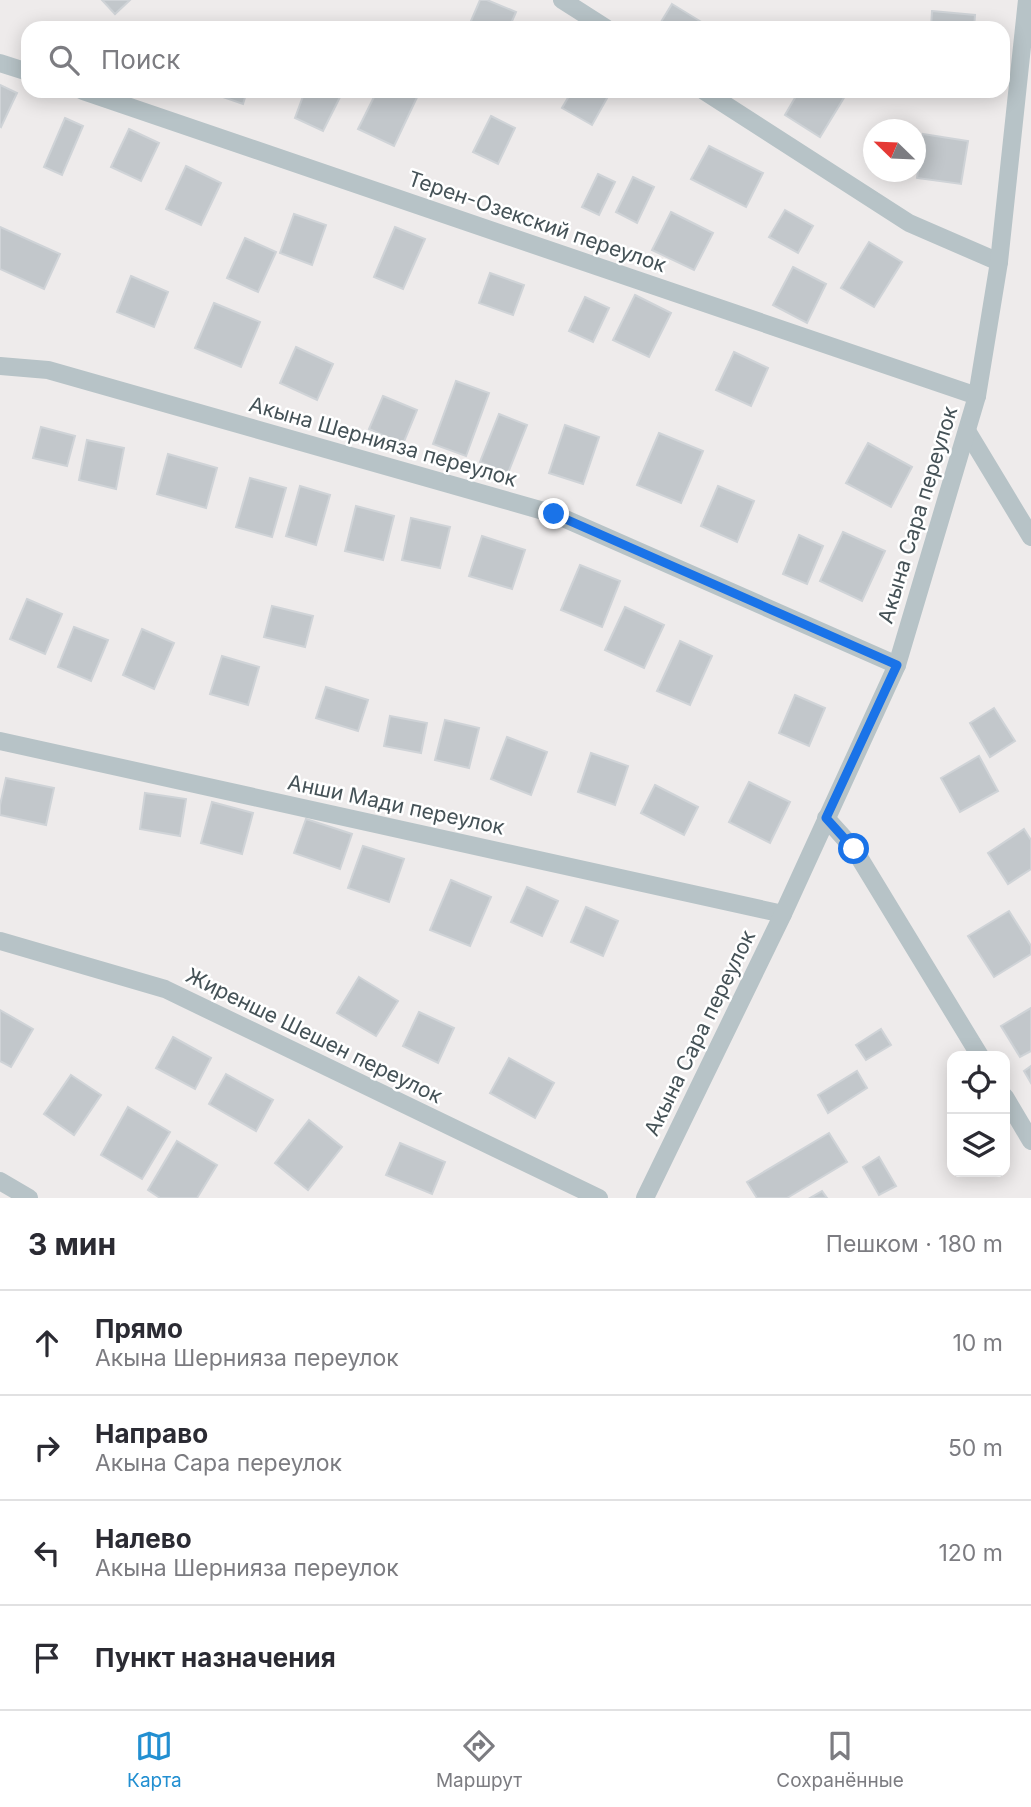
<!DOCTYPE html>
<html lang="ru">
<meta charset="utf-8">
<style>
body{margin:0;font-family:Inter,sans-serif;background:#f7f7f7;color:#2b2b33}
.controls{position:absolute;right:21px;bottom:21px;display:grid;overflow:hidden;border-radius:14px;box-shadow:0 4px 18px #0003}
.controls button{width:63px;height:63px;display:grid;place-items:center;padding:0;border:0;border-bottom:2px solid #e1e1e2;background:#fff;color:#2b2b33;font:35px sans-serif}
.compass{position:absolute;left:863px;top:119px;width:63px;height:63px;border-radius:50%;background:#fff;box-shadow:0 4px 18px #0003;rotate:293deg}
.stop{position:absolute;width:21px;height:21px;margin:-16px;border:5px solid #1a73e8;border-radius:50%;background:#fff}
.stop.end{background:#1a73e8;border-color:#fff;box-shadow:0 2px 7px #0008}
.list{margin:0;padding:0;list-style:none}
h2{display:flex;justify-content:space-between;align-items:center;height:91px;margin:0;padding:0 28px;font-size:30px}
h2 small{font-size:23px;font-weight:400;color:#7c7c81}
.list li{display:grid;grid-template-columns:46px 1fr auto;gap:21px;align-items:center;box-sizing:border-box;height:105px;padding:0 28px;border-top:2px solid #e1e1e2}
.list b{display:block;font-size:26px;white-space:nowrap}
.list p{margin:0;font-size:23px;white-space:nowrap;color:#7c7c81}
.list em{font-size:23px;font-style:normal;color:#7c7c81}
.icon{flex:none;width:38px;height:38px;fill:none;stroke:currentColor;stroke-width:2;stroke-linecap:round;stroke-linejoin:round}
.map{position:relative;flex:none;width:1031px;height:1198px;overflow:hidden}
.search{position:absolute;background:#fff;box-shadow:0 4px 18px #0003;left:21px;right:21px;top:21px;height:77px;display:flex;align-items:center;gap:18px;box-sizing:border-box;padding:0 24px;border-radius:21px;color:#7c7c81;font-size:26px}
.sheet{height:511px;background:#fff}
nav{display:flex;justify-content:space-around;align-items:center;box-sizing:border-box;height:98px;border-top:2px solid #e1e1e2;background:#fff;font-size:19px;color:#7c7c81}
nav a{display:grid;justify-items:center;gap:4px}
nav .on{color:#228fd1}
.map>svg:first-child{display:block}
.building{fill:#c2c7cb;stroke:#cfd3d7;stroke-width:2}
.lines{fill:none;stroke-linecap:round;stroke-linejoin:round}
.minor{stroke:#b7c3c7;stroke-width:18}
.route{stroke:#1a73e8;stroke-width:9}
.labels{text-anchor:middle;stroke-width:5;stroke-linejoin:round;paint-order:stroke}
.street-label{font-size:21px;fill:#455257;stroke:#fff}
</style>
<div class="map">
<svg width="1031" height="1198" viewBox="0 0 1031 1198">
<rect width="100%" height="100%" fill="#eeebeb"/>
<g class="building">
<path d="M102,0H130L115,14Z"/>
<path d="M480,0H487L516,12L509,28H468Z"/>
<path d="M672,4L708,26L707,28L658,27Z"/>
<path d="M932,11L975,15L974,28H931Z"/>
<path d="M0,85L17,93L1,127L0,126Z"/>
<path d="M215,91H247L243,104L214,94Z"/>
<path d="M305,91H331L340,97L323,131L295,118Z"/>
<path d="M377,91H420L394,146L358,129Z"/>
<path d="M572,91H611L592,125L562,108Z"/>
<path d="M799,91H838L845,96L820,137L785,115Z"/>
<path d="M491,116L515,128L498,164L473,152Z"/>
<path d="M65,118L83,126L62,175L44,167Z"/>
<path d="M129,129L159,143L141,181L111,167Z"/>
<path d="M923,134L968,141L961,184L917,178Z"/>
<path d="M709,146L763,173L746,207L691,179Z"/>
<path d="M186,166L221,183L201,225L166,209Z"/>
<path d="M598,174L615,182L599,215L582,207Z"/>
<path d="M633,177L654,187L637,223L616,212Z"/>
<path d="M785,210L813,226L798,253L769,237Z"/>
<path d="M671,212L713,233L694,270L652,250Z"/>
<path d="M294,214L326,225L312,265L280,253Z"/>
<path d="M0,227L60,254L44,289L0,269Z"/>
<path d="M395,227L425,239L403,289L374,277Z"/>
<path d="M245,238L276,252L258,292L227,278Z"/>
<path d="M869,242L902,262L874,307L841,288Z"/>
<path d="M793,267L826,284L807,323L773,305Z"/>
<path d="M490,273L524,285L513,315L479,303Z"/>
<path d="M131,276L168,292L154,327L117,312Z"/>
<path d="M635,295L671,313L649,357L613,340Z"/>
<path d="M585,297L609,308L593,342L569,331Z"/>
<path d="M214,303L260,322L241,367L195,348Z"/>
<path d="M296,347L333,364L317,400L280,383Z"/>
<path d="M734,352L768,368L751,406L716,390Z"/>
<path d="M456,381L489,393L466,456L433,444Z"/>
<path d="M383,396L417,410L403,444L369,429Z"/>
<path d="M499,414L527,425L508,473L480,462Z"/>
<path d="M565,425L599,437L583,484L549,473Z"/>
<path d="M41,427L75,436L67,466L33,458Z"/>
<path d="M659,433L703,451L681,503L637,485Z"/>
<path d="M87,440L124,448L116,489L79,480Z"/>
<path d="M868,443L912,467L891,507L846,483Z"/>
<path d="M168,454L217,468L206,508L157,494Z"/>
<path d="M250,478L286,488L272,537L236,527Z"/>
<path d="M300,486L330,495L316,545L286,536Z"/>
<path d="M718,486L754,501L737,542L701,526Z"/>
<path d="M356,506L394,516L383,560L345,551Z"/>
<path d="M411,518L450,527L440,568L402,560Z"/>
<path d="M843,532L885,551L862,601L820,581Z"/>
<path d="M799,535L823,546L807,584L783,574Z"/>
<path d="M482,536L525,550L512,589L469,576Z"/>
<path d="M580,565L620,581L602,627L561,610Z"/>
<path d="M27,599L62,614L45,654L10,639Z"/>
<path d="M272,606L313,616L305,647L264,637Z"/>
<path d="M625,607L664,625L644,668L605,650Z"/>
<path d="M74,627L108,640L91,681L58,667Z"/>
<path d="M142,629L174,643L154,689L123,675Z"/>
<path d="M680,641L712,656L690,705L657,691Z"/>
<path d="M222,656L259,667L248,705L210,694Z"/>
<path d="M326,687L368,700L358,731L316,718Z"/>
<path d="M795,695L825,708L809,746L779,733Z"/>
<path d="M994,708L1015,741L990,757L970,723Z"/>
<path d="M390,716L427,723L421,753L384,746Z"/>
<path d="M445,720L479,728L469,768L435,760Z"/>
<path d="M507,737L547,752L531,795L491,779Z"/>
<path d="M591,753L628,766L615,805L578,792Z"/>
<path d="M979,756L998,791L960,812L941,778Z"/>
<path d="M6,778L54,788L46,825L0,815V805Z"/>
<path d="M749,782L790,802L770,843L729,822Z"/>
<path d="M655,785L698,807L684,835L641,813Z"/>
<path d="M145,793L186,799L180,836L140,829Z"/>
<path d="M212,802L253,813L242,854L201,843Z"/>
<path d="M306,819L352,834L340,869L294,853Z"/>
<path d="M1024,829L1031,840V869L1008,884L988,853Z"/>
<path d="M363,846L404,859L389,902L348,888Z"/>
<path d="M451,880L491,897L470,946L430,930Z"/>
<path d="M527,887L558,901L542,936L511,922Z"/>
<path d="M586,907L618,921L603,956L571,942Z"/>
<path d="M1009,911L1031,946V954L994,977L968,936Z"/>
<path d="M359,977L398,1001L376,1036L337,1013Z"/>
<path d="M1031,1008V1051L1020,1057L1001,1026Z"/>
<path d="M0,1010L33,1029L11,1067L0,1061Z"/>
<path d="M419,1012L454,1028L438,1063L403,1046Z"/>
<path d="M881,1029L891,1045L866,1060L856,1045Z"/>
<path d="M173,1037L211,1058L195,1089L156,1068Z"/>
<path d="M509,1058L554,1083L535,1118L490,1093Z"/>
<path d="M1031,1066V1083L1024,1071Z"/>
<path d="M857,1071L867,1088L828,1113L818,1095Z"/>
<path d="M226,1074L273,1100L256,1131L209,1104Z"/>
<path d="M71,1075L101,1095L74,1135L44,1114Z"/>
<path d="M128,1107L170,1132L142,1179L101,1155Z"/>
<path d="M309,1120L342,1147L308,1190L275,1163Z"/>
<path d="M829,1133L847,1162L787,1198H757L747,1182Z"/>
<path d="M177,1141L217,1165L197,1198H160L148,1190Z"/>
<path d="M400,1143L445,1162L432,1194L386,1175Z"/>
<path d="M879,1157L896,1186L879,1195L863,1167Z"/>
<path d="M822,1191L827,1198H810Z"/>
</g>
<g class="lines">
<g class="minor">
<path d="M562,0L606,28"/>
<path d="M0,63L28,72"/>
<path d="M83,91L977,396"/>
<path d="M704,91L909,223L999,262"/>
<path d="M0,366L48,370L554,514L897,665"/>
<path d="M967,431L1031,537"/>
<path d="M0,741L783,914"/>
<path d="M826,818L854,849L980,1056"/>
<path d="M0,941L165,989L599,1198"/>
<path d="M1005,1097L1031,1141"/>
<path d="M0,1181L29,1198"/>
<path d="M645,1198L783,914L897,665L977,396L999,262L1027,0"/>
</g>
</g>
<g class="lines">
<path class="route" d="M554,514L897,665L826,818L854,849"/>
</g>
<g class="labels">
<g class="street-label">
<text transform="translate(537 222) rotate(19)" y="7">Терен-Озекский переулок</text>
<text transform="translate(383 442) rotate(16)" y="7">Акына Шернияза переулок</text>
<text transform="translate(918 515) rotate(-73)" y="7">Акына Сара переулок</text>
<text transform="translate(396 805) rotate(12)" y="7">Анши Мади переулок</text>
<text transform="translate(700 1033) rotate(-64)" y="7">Акына Сара переулок</text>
<text transform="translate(314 1036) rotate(26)" y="7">Жиренше Шешен переулок</text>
</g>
</g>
</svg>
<div class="controls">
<button><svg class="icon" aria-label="locate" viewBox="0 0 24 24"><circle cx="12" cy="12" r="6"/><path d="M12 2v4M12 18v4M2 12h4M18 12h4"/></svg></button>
<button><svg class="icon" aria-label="layers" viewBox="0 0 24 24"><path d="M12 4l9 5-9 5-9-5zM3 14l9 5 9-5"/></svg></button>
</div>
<svg class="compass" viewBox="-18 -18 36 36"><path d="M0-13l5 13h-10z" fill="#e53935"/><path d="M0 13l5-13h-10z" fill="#7c7c81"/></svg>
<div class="stop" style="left:854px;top:849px"></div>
<div class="stop end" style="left:554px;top:514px"></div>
<div class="search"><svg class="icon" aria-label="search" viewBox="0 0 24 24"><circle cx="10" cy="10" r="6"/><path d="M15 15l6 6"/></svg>Поиск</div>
</div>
<section class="sheet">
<h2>3 мин<small>Пешком · 180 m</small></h2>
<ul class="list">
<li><svg class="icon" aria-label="ahead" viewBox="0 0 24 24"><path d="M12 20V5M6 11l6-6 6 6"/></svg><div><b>Прямо</b><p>Акына Шернияза переулок</p></div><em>10 m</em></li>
<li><svg class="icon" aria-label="right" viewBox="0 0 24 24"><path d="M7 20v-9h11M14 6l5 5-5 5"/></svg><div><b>Направо</b><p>Акына Сара переулок</p></div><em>50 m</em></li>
<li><svg class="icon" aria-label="left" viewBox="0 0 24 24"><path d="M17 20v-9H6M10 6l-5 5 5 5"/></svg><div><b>Налево</b><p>Акына Шернияза переулок</p></div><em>120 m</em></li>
<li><svg class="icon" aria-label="arrive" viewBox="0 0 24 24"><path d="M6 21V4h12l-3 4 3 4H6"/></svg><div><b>Пункт назначения</b></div></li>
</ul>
</section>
<nav>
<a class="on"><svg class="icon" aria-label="map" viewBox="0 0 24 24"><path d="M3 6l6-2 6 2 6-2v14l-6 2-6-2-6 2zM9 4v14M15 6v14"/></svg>Карта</a>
<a><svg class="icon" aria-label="directions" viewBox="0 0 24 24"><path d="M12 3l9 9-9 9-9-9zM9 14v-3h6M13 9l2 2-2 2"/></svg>Маршрут</a>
<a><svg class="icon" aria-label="saved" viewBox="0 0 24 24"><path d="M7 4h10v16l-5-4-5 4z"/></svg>Сохранённые</a>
</nav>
